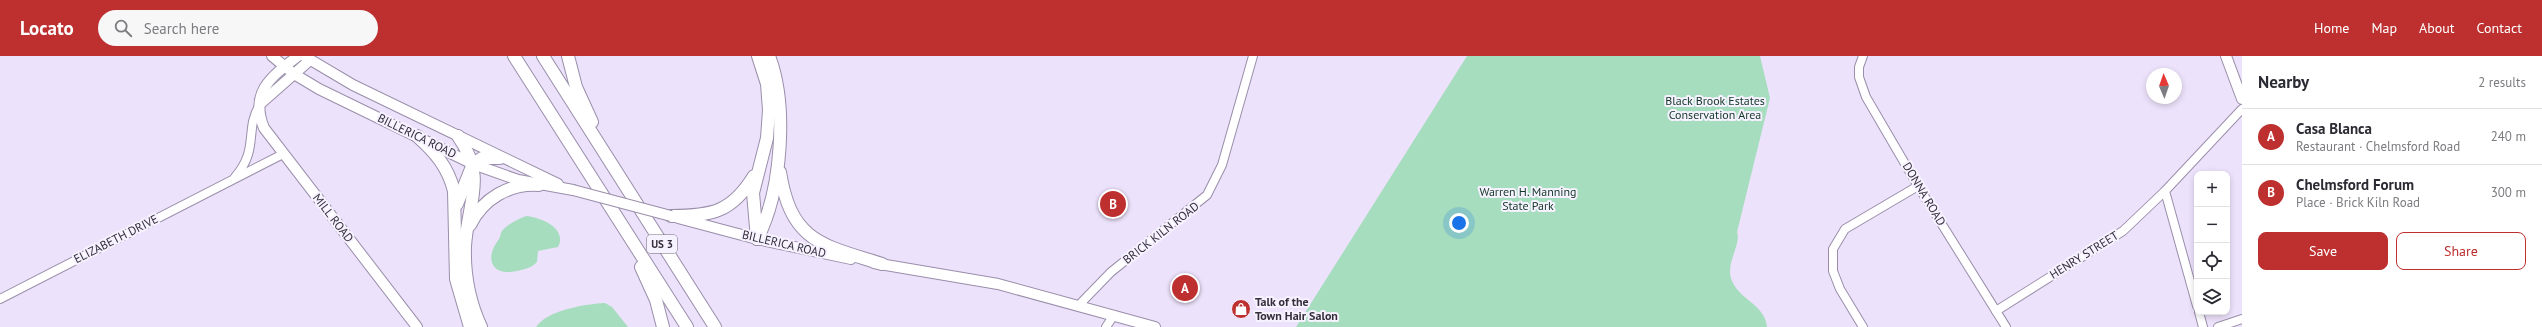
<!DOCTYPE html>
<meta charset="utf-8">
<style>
body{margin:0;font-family:"PT Sans",sans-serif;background:#f7f7f7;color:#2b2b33}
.controls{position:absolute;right:12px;bottom:12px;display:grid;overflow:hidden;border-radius:8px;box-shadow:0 2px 6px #0003}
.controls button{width:36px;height:36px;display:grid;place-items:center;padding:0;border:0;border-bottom:1px solid #e1e1e2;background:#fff;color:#2b2b33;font:20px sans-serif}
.compass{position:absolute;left:2146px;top:12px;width:36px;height:36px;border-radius:50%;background:#fff;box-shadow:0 2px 6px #0003;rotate:358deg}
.you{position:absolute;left:1459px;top:167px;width:14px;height:14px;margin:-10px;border:3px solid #fff;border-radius:50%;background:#1a73e8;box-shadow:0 0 0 6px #1a73e833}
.badge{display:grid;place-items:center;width:26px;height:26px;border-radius:50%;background:#be2f2f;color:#fff;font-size:13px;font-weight:700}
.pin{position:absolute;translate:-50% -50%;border:2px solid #fff;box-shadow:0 1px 4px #0006}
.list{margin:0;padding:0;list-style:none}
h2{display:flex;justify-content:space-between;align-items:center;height:52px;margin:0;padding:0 16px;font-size:17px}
h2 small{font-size:13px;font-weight:400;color:#7c7c81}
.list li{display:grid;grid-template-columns:26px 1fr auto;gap:12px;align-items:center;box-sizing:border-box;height:56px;padding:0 16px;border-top:1px solid #e1e1e2}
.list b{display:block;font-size:15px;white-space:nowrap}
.list p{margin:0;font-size:13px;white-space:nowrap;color:#7c7c81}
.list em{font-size:13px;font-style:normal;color:#7c7c81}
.actions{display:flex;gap:8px;padding:12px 16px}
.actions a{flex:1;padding:9px 0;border:1px solid #be2f2f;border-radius:8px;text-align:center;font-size:14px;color:#be2f2f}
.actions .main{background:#be2f2f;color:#fff}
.icon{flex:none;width:22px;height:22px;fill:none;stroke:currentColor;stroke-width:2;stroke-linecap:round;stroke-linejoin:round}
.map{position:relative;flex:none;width:2242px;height:271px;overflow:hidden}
header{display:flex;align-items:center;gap:24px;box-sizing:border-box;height:56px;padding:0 20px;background:#be2f2f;color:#fff}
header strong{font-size:19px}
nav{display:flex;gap:22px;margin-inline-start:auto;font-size:14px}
.search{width:280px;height:36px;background:#f7f7f7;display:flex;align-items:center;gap:10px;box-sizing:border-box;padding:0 14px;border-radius:22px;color:#7c7c81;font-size:15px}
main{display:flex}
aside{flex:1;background:#fff}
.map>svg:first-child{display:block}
.green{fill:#a6ddbe}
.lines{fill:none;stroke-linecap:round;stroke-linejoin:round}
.minor-casing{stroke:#9a8eaa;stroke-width:10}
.major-casing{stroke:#9a8eaa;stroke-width:12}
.highway-casing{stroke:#9a8eaa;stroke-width:14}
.minor{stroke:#fff;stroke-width:8}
.major{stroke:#fff;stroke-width:10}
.highway{stroke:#fff;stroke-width:12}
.major-bridge-casing{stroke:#9a8eaa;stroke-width:12;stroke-linecap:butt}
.major-bridge{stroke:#fff;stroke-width:10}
.labels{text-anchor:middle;stroke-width:4;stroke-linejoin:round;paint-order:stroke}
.shield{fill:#f7f2ff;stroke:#6e6975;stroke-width:1}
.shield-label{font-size:11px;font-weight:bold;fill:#332e3a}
.park-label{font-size:12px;fill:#133826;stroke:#f7f2ff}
.street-label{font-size:12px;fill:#332e3a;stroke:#f7f2ff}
.poi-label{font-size:12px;font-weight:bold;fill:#332e3a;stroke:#f7f2ff;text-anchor:start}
</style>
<header>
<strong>Locato</strong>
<div class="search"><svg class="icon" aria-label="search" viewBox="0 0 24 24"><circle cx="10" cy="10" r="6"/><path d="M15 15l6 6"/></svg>Search here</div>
<nav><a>Home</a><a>Map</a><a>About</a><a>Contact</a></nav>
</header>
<main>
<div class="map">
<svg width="2242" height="271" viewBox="0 0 2242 271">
<rect width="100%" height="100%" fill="#ede2fb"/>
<g class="green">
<path d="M1467,0H1760L1770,42L1737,176C1742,189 1723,209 1733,227C1742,245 1765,249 1767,271H1296Z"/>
<path d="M526,160C540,161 568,172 558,191L538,195L537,206C531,212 526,213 517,215C491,221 484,202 499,183C501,180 500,177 502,175C508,168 518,163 526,160Z"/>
<path d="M605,247L612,251L628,271H536C547,254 586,248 605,247Z"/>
</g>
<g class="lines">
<g class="minor-casing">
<g id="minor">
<path d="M1863,0L1859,11V21L1866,41L1918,130L2006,271"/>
<path d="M235,121C259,94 245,73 259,50"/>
<path d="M0,243L283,98"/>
<path d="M1078,250L1111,216L1207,139L1222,109L1253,0"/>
<path d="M2197,250L2165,135L2242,53"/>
<path d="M1996,255L2123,175L2165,135"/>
<path d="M2199,256L2203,271"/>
<path d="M1106,271L1114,259"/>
<path d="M1863,271L1840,233L1833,215V193L1845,173L1918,130"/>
<path d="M2218,271L2242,263"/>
</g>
</g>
<g class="major-casing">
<g id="major">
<path d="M272,0L294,18L319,33L473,108L518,124L573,134"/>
<path d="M298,0C272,20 249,36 264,72L417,271"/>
<path d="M304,0L353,29L558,128"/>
<path d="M2226,0L2242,43"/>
<path d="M260,48L310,4"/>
<path d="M678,162L757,183L851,203"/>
<path d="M874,207L998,228L1155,271"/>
</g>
</g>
<g class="highway-casing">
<g id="highway">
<path d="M514,0L687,271"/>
<path d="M543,0L715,271"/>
<path d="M568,0L576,31L592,66"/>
<path d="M417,80C435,96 448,111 454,135L456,223L470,271"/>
<path d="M458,80C487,121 468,146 465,190C464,218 469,245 481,271"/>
<path d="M780,116C791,186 822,189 882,208"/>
<path d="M457,148L473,108L482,102H500"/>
<path d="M671,160C712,160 732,156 754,120"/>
<path d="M470,169C483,142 510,127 539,129"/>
<path d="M757,183C782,135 788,50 769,0"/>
<path d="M757,183L753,137L767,82L769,54L767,28L758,0"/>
<path d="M641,211L656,244L663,271"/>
</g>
</g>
<use href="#minor" class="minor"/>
<use href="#major" class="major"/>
<use href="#highway" class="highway"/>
<g class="major-bridge-casing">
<path id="major-bridge" d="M573,134L671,160"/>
</g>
<use href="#major-bridge" class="major-bridge"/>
</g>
<defs>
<g id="shop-disc" transform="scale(1)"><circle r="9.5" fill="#be2f2f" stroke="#f7f2ff"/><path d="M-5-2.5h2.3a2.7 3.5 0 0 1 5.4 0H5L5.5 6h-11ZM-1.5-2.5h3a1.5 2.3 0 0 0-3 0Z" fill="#fff"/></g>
</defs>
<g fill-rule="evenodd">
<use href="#shop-disc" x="1241" y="253"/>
</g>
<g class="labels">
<rect class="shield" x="647" y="179" width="30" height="18" rx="3"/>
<g class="shield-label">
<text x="662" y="192">US 3</text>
</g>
<g class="park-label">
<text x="1715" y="49">Black Brook Estates<tspan x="1715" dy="14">Conservation Area</tspan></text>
<text x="1528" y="140">Warren H. Manning<tspan x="1528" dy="14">State Park</tspan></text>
</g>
<g class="street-label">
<text transform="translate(417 80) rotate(26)" y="4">BILLERICA ROAD</text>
<text transform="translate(1924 138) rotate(59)" y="4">DONNA ROAD</text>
<text transform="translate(333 162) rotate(52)" y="4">MILL ROAD</text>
<text transform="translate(1161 177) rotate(-38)" y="4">BRICK KILN ROAD</text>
<text transform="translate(116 183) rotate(-27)" y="4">ELIZABETH DRIVE</text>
<text transform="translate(784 188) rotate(13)" y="4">BILLERICA ROAD</text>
<text transform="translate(2084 199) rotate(-32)" y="4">HENRY STREET</text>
</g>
<g class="poi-label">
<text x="1255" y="250">Talk of the<tspan x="1255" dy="14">Town Hair Salon</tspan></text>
</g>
</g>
</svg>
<div class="controls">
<button>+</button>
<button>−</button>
<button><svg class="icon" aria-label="locate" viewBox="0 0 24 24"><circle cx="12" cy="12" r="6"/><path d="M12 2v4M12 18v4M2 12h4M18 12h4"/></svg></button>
<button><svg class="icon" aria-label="layers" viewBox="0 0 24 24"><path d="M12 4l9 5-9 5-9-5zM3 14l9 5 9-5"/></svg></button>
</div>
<svg class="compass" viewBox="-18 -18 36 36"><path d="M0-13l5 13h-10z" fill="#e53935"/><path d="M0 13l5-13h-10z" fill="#7c7c81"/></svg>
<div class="you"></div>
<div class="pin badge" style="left:1185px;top:232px">A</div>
<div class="pin badge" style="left:1113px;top:148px">B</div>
</div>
<aside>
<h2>Nearby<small>2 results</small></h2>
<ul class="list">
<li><span class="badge">A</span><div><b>Casa Blanca</b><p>Restaurant · Chelmsford Road</p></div><em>240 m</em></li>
<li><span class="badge">B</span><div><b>Chelmsford Forum</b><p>Place · Brick Kiln Road</p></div><em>300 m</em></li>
</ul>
<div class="actions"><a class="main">Save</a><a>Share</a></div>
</aside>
</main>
